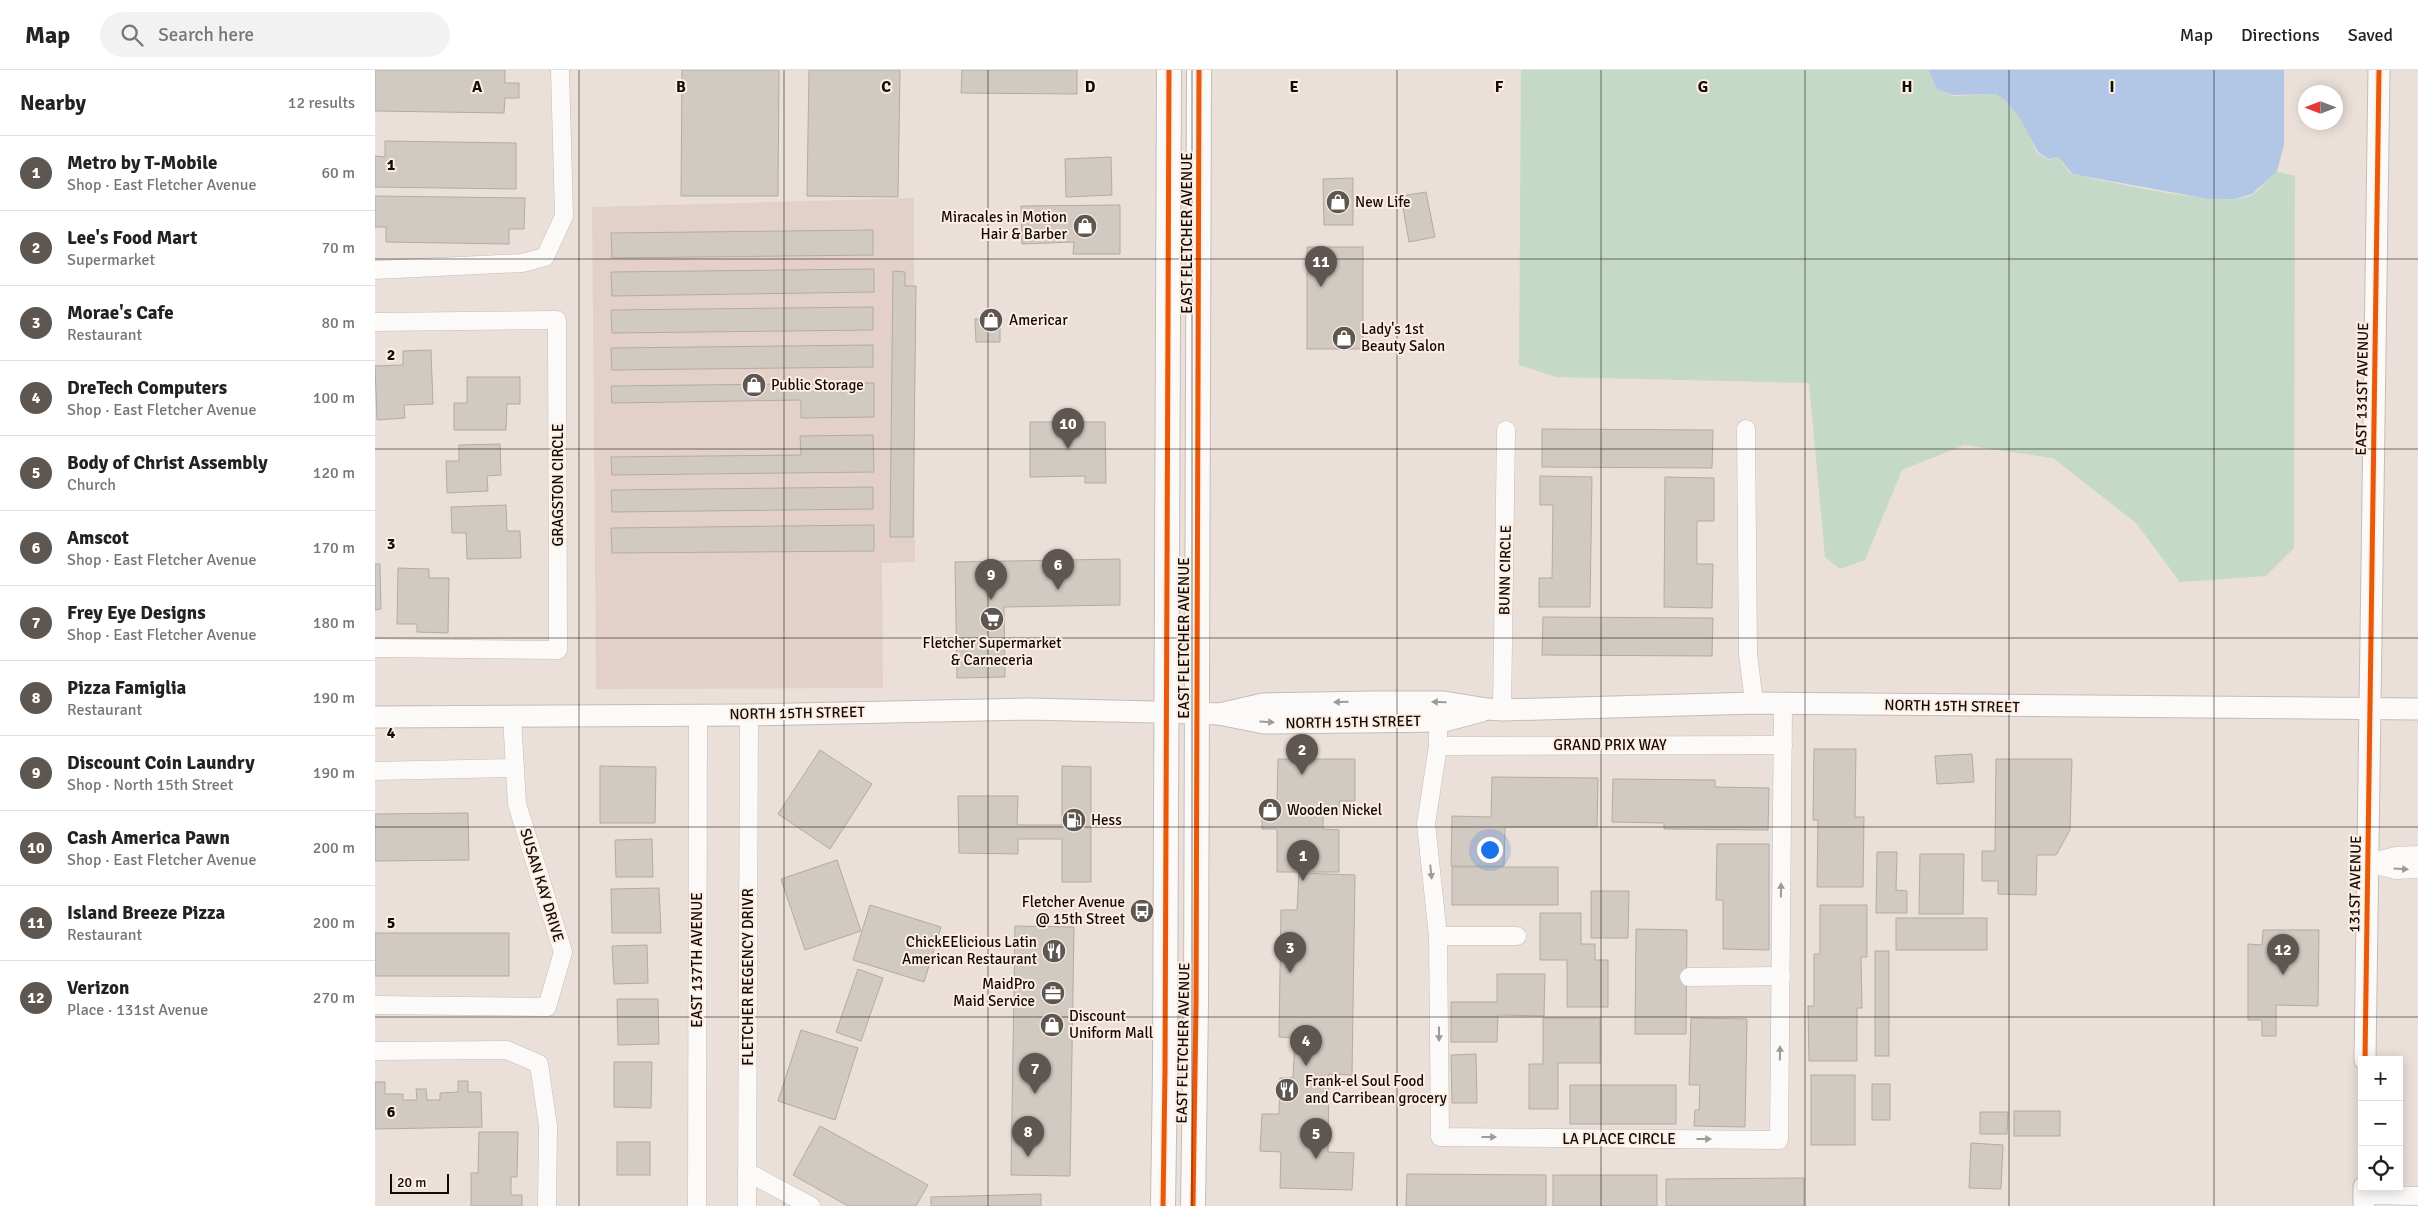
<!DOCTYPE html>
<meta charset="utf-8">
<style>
body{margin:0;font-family:Signika,sans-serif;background:#f2f2f2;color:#222}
.controls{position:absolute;right:15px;bottom:15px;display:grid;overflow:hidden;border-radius:0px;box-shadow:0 2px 12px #0003}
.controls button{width:45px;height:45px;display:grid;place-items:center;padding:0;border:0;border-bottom:1px solid #e0e0e0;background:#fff;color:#222;font:25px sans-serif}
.compass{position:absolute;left:1923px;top:15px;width:45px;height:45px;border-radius:50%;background:#fff;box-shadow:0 2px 12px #0003;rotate:270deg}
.scale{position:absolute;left:15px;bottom:12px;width:59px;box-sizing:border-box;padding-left:5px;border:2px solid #120b07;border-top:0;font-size:14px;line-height:18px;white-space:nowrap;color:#120b07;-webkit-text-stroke:4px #fdede2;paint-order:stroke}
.you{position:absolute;left:1114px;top:779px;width:18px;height:18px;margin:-12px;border:4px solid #fff;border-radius:50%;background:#1a73e8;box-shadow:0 0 0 8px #1a73e833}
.badge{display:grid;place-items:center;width:32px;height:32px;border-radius:50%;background:#5e5650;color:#fff;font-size:16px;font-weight:700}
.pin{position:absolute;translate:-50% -41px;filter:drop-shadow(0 1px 2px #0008)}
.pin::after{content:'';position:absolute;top:26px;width:18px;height:15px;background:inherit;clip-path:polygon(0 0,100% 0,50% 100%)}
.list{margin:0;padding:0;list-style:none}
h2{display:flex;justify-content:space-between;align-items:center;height:65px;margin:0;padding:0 20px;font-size:21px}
h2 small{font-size:16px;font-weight:400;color:#767676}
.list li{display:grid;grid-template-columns:32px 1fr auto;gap:15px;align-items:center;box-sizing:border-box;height:75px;padding:0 20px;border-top:1px solid #e0e0e0}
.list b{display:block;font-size:19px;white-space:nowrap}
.list p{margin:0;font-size:16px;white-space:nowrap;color:#767676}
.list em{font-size:16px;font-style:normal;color:#767676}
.icon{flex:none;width:28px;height:28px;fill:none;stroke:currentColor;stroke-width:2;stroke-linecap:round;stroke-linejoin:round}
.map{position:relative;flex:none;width:2043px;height:1136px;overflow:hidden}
header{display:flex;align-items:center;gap:30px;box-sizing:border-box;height:70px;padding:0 25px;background:#fff;border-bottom:1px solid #e0e0e0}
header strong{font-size:24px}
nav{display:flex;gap:28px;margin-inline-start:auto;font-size:18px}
.search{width:350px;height:45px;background:#f2f2f2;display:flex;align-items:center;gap:12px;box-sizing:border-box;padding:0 18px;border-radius:28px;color:#767676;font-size:19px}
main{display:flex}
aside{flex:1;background:#fff}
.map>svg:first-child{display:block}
.commercial{fill:#e3d1c9}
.green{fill:#c4d9c7}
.water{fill:#b2c7e6}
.building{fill:#d1cac3;stroke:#b2aba4}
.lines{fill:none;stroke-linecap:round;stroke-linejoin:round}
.minor-casing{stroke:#c5bcb6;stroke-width:19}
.tertiary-casing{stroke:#c5bcb6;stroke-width:23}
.secondary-casing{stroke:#c5bcb6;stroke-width:26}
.minor{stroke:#fcfaf9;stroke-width:18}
.tertiary{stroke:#fcfaf9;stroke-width:21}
.secondary{stroke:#fcfaf9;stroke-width:24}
.cycleway-casing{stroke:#fdede2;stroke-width:8}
.cycleway{stroke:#e8590c;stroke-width:5}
.oneway{fill:#9e9a98}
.grid{fill:none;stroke:#120b07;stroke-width:1;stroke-opacity:0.55}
.labels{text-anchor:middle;stroke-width:4;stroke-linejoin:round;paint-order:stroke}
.poi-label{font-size:15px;fill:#120b07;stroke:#fdede2;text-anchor:start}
.street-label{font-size:15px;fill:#120b07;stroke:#fdede2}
.grid-label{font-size:16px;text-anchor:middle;font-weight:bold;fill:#120b07;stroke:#fdede2;stroke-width:4;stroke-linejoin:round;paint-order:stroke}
</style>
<header>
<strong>Map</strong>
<div class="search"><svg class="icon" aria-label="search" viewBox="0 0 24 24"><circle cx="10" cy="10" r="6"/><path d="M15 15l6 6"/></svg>Search here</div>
<nav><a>Map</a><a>Directions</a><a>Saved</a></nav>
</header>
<main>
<aside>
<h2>Nearby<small>12 results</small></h2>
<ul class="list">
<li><span class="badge">1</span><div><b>Metro by T-Mobile</b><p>Shop · East Fletcher Avenue</p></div><em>60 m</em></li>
<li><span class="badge">2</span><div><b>Lee's Food Mart</b><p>Supermarket</p></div><em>70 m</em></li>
<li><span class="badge">3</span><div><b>Morae's Cafe</b><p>Restaurant</p></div><em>80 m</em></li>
<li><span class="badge">4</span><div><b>DreTech Computers</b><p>Shop · East Fletcher Avenue</p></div><em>100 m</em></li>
<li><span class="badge">5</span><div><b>Body of Christ Assembly</b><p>Church</p></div><em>120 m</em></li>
<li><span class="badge">6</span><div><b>Amscot</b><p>Shop · East Fletcher Avenue</p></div><em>170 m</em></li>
<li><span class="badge">7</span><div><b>Frey Eye Designs</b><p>Shop · East Fletcher Avenue</p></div><em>180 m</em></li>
<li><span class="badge">8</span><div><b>Pizza Famiglia</b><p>Restaurant</p></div><em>190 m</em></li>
<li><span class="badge">9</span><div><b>Discount Coin Laundry</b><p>Shop · North 15th Street</p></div><em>190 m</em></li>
<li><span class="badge">10</span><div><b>Cash America Pawn</b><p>Shop · East Fletcher Avenue</p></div><em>200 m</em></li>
<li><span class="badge">11</span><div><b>Island Breeze Pizza</b><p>Restaurant</p></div><em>200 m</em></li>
<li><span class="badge">12</span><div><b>Verizon</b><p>Place · 131st Avenue</p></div><em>270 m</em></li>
</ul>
</aside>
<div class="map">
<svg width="2043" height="1136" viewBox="0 0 2043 1136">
<rect width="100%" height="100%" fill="#ebe0d9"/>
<path class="commercial" d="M539,128L540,492L507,493L508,618L221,619L217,137Z"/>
<path class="green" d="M1146,0H1552L1563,19L1578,26L1621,24L1630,30L1648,51L1662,83L1674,90L1684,87L1695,104C1729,110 1852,140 1877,125C1882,123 1895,107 1901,101L1920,106L1919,478L1891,506L1805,512L1761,453L1678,388L1589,375L1527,400L1490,490L1465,499L1450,487L1434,313L1181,307L1144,295Z"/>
<path class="water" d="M1553,0H1909V75L1902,101L1877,124L1860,129H1834L1697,104L1684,87L1674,89L1663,82L1645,48L1630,30L1621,24L1578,25L1562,19Z"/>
<g class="building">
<path d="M0,0H130V13H144V28H130L129,43L0,41Z"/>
<path d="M307,0H404L403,126H306Z"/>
<path d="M434,0H525L523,127L432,126Z"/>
<path d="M587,0H702V24L586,23Z"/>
<path d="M10,71L141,73V119L0,117V86L10,87Z"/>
<path d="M736,87L737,125L691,127L690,89Z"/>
<path d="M978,108V155H949L948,109Z"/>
<path d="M1051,122L1060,167L1034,172L1026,126Z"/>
<path d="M0,126L150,128L149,159H134V174L11,172V157H0Z"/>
<path d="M745,135V184H698L699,172L647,174L646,136Z"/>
<path d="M498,160V185L237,188L236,163Z"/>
<rect x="932" y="177" width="56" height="102"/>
<path d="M499,199V222L237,226L236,202Z"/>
<path d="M518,201L530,202V216H541L538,467H515Z"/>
<path d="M498,237V260L237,263L236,240Z"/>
<path d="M625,248V272H601L600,249Z"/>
<path d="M498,275V297L237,300L236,278Z"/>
<path d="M56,280L58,334L29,335L30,348L2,350L0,296L28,295V281Z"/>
<path d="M92,307H145V334H132L131,360H79V333H92Z"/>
<path d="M499,313V347L426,348V330L237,333L236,316Z"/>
<path d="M655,352H730L731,413H710V406L655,407Z"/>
<path d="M1167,359L1338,360L1337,398L1167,397Z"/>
<path d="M498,365L499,402L237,405L236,387L426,385L425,366Z"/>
<path d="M125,374L126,405L112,406L113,421L72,423L71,391H84V375Z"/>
<path d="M1165,406L1217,407L1215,537H1164V508H1177L1178,435H1165Z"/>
<path d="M1290,407L1339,408V451H1322V494H1338L1337,538L1289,537Z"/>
<path d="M498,417V439L237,442L236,420Z"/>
<path d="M131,435L132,461H145L146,488L92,489L91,463H77L76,437Z"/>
<path d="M499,455V481L237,483L236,458Z"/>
<path d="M745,489V535L629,537L630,607L582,608L580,492Z"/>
<path d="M0,494H5L6,539L0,540Z"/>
<path d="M23,498L54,499V508H74L73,563L42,562V554H22Z"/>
<path d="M1168,547L1338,548L1337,586L1167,585Z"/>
<path d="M1439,679H1481L1480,747H1489L1488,817H1442L1443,750H1438Z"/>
<path d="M445,680L497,714L455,779L403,744Z"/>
<path d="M1597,684L1599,712L1562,714L1560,686Z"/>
<path d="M903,689H980V731H964V746L948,745V759L964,760V802H902V759H887V731H902Z"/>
<path d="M1621,689H1697L1695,760L1681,785H1662L1661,825L1623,824V811H1607V781H1620Z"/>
<path d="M225,696L281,697L280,753H225Z"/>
<path d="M687,696L716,697V812H687V769H643V784L584,783L583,726H643L642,755H687Z"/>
<path d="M1117,707L1223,708L1222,757H1130L1129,796H1076L1077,746L1116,747Z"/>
<path d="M1238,709L1340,710V717L1394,718L1393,760L1289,759V753L1237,752Z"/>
<path d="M93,743L94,790L0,791V744Z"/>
<path d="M277,769L278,807H241L240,770Z"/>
<path d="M1342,774H1394V880L1348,879V830H1341Z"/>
<path d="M1502,782H1522L1521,820L1532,821V843H1501Z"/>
<path d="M1545,784H1589L1588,844H1544Z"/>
<path d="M462,790L486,861L430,880L406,809Z"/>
<rect x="1077" y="797" width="106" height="38"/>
<path d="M924,803L980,805L977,1005L954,1004L953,1082L979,1083L977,1120L905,1118L906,1082L885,1081L887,1044H904L905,1008H918L920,968L904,967L906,840H922Z"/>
<path d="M284,818L286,863H237L236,819Z"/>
<path d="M1216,821H1254L1253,868H1216Z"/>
<path d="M495,835L566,857L549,912L478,890Z"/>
<path d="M1445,835H1492V887H1486L1487,938H1482V991H1434L1433,936H1439V884H1445Z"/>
<path d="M1165,843H1206V874H1220V890H1233V937H1192V890H1165Z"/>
<rect x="1521" y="848" width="91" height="32"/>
<path d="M640,856L699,857L695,1106L636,1105Z"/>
<path d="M1261,859L1312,860L1311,964H1260Z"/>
<path d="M1888,860H1944L1943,936L1901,935V966H1887V950H1873V874L1887,875Z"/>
<rect x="0" y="863" width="134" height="43"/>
<path d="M272,875L273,913L239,914L237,876Z"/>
<rect x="1500" y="881" width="14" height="105"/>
<path d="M483,899L508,908L486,971L461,962Z"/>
<path d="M1122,904H1170L1169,946L1123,945L1122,972H1076V932H1122Z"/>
<path d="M242,929H283L284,974L243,975Z"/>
<path d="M1168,948H1225V993H1183V1039H1154V994H1168Z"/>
<path d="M1316,948L1372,949L1370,1057L1319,1056L1320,1040H1324L1325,1015H1314Z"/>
<path d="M426,960L483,978L460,1050L403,1031Z"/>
<path d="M1101,984L1102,1033H1077L1076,985Z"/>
<path d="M239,992H277L276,1038L239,1037Z"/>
<rect x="1436" y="1005" width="44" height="70"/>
<path d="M83,1011H93V1022H106L107,1057L0,1059V1012H10V1024H28V1030H42L41,1019H51L52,1030H65V1023L83,1022Z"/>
<rect x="1497" y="1014" width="18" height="36"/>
<rect x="1195" y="1015" width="106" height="39"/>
<rect x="1639" y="1041" width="46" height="25"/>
<path d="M1605,1042H1633L1632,1064H1605Z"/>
<path d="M445,1056L553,1115L541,1136H473L418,1105Z"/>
<path d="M104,1062H143L142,1107H136V1125H147V1136H96V1103H103Z"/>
<rect x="242" y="1072" width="33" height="33"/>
<path d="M1596,1073L1628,1075L1626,1119L1594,1118Z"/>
<path d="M1032,1104L1171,1105V1136H1031Z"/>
<rect x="1178" y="1105" width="104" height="31"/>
<path d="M1429,1108V1136H1291V1109Z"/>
<path d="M666,1124V1136H556V1127Z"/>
</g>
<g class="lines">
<g class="minor-casing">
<g id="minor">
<path d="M0,200L147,193L170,187L189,146L185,0"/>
<path d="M0,252L182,250L183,580L0,578"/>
<path d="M1371,359L1373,584L1379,633"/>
<path d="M1127,640L1131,360"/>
<path d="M1063,651V676L1051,754L1063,866L1065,1067L1404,1070L1408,634"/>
<path d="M1063,676L1408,675"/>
<path d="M0,701L140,698"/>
<path d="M2043,785L2021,786L1993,793L2021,800L2043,799"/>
<path d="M1063,866H1142"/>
<path d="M1314,907L1406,906"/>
<path d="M0,935L172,937L188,882L142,734L137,647"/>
<path d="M0,981L132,980L164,994L173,1056L172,1136"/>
<path d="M372,1102L436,1136"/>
<path d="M1989,1125L2043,1126"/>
<path d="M322,1136L323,645"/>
<path d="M372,1136L374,645"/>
</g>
</g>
<g class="tertiary-casing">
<g id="tertiary">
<path d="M844,644L888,634L999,632H1069L1112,639L1127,640L1379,633L2043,639"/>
<path d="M0,647L374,645L654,639L821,643L844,644L889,653L1069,651L1107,641"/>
<path d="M1990,990L2004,0"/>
<path d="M1989,1136V1117"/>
</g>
</g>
<g class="secondary-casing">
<g id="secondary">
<path d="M788,1136L790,1002L794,0"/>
<path d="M818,1136L821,933L824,0"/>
</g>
</g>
<use href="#minor" class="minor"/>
<use href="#tertiary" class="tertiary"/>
<use href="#secondary" class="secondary"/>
<g class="cycleway-casing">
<g id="cycleway">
<path d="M1990,990L2004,0"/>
<path d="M788,1136L790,1002L794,0"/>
<path d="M818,1136L821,933L824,0"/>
</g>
</g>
<use href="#cycleway" class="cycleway"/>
</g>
<defs><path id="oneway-solid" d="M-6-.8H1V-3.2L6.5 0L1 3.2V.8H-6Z" transform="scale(1.25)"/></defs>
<g class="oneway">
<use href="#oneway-solid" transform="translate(966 632) rotate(179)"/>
<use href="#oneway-solid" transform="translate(1064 632) rotate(-178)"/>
<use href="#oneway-solid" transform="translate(892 652) rotate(3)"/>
<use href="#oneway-solid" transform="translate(2026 799) rotate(3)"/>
<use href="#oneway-solid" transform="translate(1056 802) rotate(84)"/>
<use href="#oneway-solid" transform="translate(1406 820) rotate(-89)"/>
<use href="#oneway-solid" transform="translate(1064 964) rotate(90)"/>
<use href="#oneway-solid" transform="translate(1405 983) rotate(-89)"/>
<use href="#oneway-solid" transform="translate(1114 1067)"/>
<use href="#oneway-solid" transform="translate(1329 1069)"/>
</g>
<path class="grid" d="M204,0V1136M409,0V1136M613,0V1136M817,0V1136M1022,0V1136M1226,0V1136M1430,0V1136M1634,0V1136M1839,0V1136M0,189H2043M0,379H2043M0,568H2043M0,757H2043M0,947H2043"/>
<defs>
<g id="shop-disc" transform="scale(1.25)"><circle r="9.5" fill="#5e5650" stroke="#fdede2"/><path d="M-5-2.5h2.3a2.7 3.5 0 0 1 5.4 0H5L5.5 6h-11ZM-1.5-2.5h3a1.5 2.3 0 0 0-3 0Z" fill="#fff"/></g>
<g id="supermarket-disc" transform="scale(1.25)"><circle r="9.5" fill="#5e5650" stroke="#fdede2"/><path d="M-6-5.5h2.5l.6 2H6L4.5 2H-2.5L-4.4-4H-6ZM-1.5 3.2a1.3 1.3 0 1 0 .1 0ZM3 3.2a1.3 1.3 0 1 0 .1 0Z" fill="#fff"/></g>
<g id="fuel-disc" transform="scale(1.25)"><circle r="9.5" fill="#5e5650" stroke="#fdede2"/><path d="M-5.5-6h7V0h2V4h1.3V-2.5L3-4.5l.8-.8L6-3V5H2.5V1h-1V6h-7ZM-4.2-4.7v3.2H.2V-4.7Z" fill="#fff"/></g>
<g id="bus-disc" transform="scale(1.25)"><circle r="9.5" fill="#5e5650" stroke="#fdede2"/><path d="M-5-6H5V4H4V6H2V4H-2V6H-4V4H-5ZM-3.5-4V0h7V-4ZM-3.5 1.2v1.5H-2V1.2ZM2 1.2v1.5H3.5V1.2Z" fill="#fff"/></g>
<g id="restaurant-disc" transform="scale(1.25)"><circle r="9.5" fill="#5e5650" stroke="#fdede2"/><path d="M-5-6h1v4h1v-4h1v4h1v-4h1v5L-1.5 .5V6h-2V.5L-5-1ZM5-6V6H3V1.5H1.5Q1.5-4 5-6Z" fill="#fff"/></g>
<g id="office-disc" transform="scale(1.25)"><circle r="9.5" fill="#5e5650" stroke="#fdede2"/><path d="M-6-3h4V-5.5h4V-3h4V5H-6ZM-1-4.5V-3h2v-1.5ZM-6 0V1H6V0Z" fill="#fff"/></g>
</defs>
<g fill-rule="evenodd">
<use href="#shop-disc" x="963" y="132"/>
<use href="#shop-disc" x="710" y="156"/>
<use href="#shop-disc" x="616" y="250"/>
<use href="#shop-disc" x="969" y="268"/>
<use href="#shop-disc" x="379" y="315"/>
<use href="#supermarket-disc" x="617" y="549"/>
<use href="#shop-disc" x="895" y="740"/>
<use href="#fuel-disc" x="699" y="750"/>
<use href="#bus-disc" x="767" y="841"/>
<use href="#restaurant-disc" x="679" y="881"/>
<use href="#office-disc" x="678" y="923"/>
<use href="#shop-disc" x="677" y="955"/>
<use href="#restaurant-disc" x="912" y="1020"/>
</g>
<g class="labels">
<g class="poi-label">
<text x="980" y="137">New Life</text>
<text x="692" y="152" text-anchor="end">Miracales in Motion<tspan x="692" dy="17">Hair &amp; Barber</tspan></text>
<text x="634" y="255">Americar</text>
<text x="986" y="264">Lady's 1st<tspan x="986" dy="17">Beauty Salon</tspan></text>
<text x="396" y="320">Public Storage</text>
<text x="617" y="578" text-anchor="middle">Fletcher Supermarket<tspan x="617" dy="17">&amp; Carneceria</tspan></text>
<text x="912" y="745">Wooden Nickel</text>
<text x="716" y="755">Hess</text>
<text x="750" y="837" text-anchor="end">Fletcher Avenue<tspan x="750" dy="17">@ 15th Street</tspan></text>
<text x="662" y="877" text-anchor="end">ChickEElicious Latin<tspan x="662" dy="17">American Restaurant</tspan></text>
<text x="660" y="919" text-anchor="end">MaidPro<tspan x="660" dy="17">Maid Service</tspan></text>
<text x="694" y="951">Discount<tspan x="694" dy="17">Uniform Mall</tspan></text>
<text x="930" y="1016">Frank-el Soul Food<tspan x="930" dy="17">and Carribean grocery</tspan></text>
</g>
<g class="street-label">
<text transform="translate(812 163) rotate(-90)" y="5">EAST FLETCHER AVENUE</text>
<text transform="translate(1987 319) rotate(-89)" y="5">EAST 131ST AVENUE</text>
<text transform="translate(183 415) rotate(-90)" y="5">GRAGSTON CIRCLE</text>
<text transform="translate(1130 500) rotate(-89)" y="5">BUNN CIRCLE</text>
<text transform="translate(809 568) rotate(-90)" y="5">EAST FLETCHER AVENUE</text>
<text transform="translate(1577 636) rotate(1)" y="5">NORTH 15TH STREET</text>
<text transform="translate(422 643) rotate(-1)" y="5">NORTH 15TH STREET</text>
<text transform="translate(978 652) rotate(-1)" y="5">NORTH 15TH STREET</text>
<text x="1235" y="680">GRAND PRIX WAY</text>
<text transform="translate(1980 814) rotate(-89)" y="5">131ST AVENUE</text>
<text transform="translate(167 815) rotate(73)" y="5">SUSAN KAY DRIVE</text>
<text transform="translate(322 890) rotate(-90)" y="5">EAST 137TH AVENUE</text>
<text transform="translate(373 907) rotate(-90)" y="5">FLETCHER REGENCY DRIVR</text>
<text transform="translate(808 973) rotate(-89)" y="5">EAST FLETCHER AVENUE</text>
<text x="1244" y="1074">LA PLACE CIRCLE</text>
</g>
</g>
<g class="grid-label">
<text x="102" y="22">A</text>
<text x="306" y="22">B</text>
<text x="511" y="22">C</text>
<text x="715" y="22">D</text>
<text x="919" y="22">E</text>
<text x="1124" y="22">F</text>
<text x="1328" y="22">G</text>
<text x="1532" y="22">H</text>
<text x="1737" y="22">I</text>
<text x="16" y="100">1</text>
<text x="16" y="290">2</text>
<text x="16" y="479">3</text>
<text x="16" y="668">4</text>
<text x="16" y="858">5</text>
<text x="16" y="1047">6</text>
</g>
</svg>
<div class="controls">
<button>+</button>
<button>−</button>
<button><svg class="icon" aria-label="locate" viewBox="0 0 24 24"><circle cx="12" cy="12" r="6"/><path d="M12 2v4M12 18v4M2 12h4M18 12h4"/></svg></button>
</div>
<svg class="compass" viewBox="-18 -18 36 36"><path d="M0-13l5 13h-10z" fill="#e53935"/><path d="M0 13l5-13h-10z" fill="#767676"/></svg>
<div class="scale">20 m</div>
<div class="you"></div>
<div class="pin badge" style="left:928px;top:811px">1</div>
<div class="pin badge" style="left:927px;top:705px">2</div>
<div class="pin badge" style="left:915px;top:903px">3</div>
<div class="pin badge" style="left:931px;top:996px">4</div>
<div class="pin badge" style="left:941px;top:1089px">5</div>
<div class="pin badge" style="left:683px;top:520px">6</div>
<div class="pin badge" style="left:660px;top:1024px">7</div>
<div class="pin badge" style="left:653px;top:1087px">8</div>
<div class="pin badge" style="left:616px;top:530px">9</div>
<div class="pin badge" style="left:693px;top:379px">10</div>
<div class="pin badge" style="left:946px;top:217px">11</div>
<div class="pin badge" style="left:1908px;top:905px">12</div>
</div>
</main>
